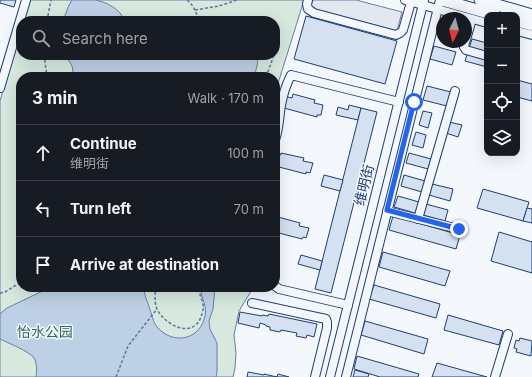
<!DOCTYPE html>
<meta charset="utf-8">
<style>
body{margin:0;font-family:Inter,"Noto Sans SC",sans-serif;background:#242831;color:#f1f3f6}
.controls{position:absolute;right:12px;top:12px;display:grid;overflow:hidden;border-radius:8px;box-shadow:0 4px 16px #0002}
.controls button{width:36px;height:36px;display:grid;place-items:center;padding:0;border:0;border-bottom:1px solid #363941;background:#171b24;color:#f1f3f6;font:20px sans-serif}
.compass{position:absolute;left:436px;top:12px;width:36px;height:36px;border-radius:50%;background:#171b24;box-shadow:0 4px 16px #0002;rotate:186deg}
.stop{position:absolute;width:12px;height:12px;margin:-9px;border:3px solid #2563eb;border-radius:50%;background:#fff}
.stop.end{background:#2563eb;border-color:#fff;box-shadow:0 1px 4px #0008}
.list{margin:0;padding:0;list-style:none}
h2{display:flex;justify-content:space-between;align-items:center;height:52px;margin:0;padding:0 16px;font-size:17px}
h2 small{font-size:13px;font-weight:400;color:#9ea1a6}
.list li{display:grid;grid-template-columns:26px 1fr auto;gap:12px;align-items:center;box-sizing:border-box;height:56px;padding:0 16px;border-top:1px solid #363941}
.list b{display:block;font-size:15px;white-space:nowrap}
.list p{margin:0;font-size:13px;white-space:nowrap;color:#9ea1a6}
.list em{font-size:13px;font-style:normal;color:#9ea1a6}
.icon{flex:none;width:22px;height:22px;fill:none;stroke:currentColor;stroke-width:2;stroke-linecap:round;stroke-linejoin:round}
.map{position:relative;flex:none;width:532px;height:377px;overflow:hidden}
.search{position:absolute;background:#171b24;box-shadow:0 4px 16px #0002;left:16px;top:16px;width:264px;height:44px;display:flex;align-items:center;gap:10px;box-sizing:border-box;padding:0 14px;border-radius:16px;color:#9ea1a6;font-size:15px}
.panel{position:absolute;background:#171b24;box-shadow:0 4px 16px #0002;left:16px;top:72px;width:264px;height:220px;border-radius:16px}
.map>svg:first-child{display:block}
.green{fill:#d7e8df;stroke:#687fa3}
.parking{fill:#e3e8f0;stroke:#687fa3}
.water{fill:#bed0e5;stroke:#687fa3}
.building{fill:#d5e0f0;stroke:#1d3f73}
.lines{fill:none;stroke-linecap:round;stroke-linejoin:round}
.minor-casing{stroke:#1d3f73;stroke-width:10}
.major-casing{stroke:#1d3f73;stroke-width:13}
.path{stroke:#5e769c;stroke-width:1.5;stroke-dasharray:3 2;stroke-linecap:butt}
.minor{stroke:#f4f7fb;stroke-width:8}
.major{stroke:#f4f7fb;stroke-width:11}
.route{stroke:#2563eb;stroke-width:5}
.labels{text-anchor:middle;stroke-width:3;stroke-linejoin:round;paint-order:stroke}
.street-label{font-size:14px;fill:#1d3f73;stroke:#f4f7fb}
.park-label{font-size:14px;fill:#2c6c60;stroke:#f4f7fb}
</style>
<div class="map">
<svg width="532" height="377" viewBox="0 0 532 377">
<rect width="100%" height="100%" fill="#f4f7fb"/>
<path class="green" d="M29,0H304L276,90L275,96V77H21V287H252L250,293L239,311L234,335L236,353L235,368L233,377H0V101L21,28V55H275V21H23Z"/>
<path class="parking" d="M313,0H356L402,12L397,31L310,8Z"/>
<g class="water">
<path d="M72,0C79,0 87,0 95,0C107,2 120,9 125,21H63L69,5Z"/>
<path d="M63,55H257C259,63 256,69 254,77H72C75,67 70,61 63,55Z"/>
<path d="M51,287H144C144,296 148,302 150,310C153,317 153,324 159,329C174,344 197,340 204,320C209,305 200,300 201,287H215L213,309L209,321L210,329L217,343V372L216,377H36C37,371 37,363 34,358C29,351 8,343 0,339V314L7,308Z"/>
</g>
<g class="building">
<path d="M0,0H16L14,7L0,3Z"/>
<path d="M306,16L397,41L385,84L294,59Z"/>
<path d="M472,39L487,43V67L465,61Z"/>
<path d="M434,46L456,52L452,65L430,59Z"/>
<path d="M517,80L532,84V101L517,97Z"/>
<path d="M427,86L451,92L447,106L423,100Z"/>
<path d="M293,94L315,100L314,103L323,105L321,115H317V117L284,108V96L292,98Z"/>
<path d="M349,105L361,108L358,120L336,115L338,107L348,110Z"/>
<path d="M361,108L377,112L331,293L315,289Z"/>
<path d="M423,111L432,113L428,128L419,125Z"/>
<path d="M449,122L462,125L458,137L446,133Z"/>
<path d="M416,132L426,135L423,148L412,145Z"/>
<path d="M275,153L281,155V153L304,158L303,161L313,163L310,173L306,172V174L275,166Z"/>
<path d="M409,153L431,159L428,169L406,163Z"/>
<path d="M324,175L343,180L340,191L321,186Z"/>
<path d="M404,175L425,181L422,192L401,186Z"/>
<path d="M432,184L453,189L450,201L429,195Z"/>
<path d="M483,189L529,202L523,221L477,208Z"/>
<path d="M398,196L419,202L415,213L394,207Z"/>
<path d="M426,204L448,210L445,221L423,215Z"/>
<path d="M527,208L532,209V223L523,221Z"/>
<path d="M393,216L460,235L456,249L389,230Z"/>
<path d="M278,217L300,223L299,226L309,228L306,238L303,237L302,239L275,232V219L277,220Z"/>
<path d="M499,232L532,242V273L491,261Z"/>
<path d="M383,252L450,271L445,286L379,267Z"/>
<path d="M301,255L322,261L320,270L298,264Z"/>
<path d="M374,285L440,304L436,318L369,299Z"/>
<path d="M240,312L262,316V315L268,316L269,314L317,324L314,337L307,335L306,338L296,336L297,333L281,330L280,332L270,330V327L266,326V325L260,323L259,328L238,323Z"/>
<path d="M448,315L503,331L499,345L444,330Z"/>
<path d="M365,321L428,339L424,354L361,335Z"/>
<path d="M520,338L532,341L531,356L516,352L517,349L514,348L516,340L519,341Z"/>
<path d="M357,356L419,374L418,377H380L354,369Z"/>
<path d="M437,363L487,377H432Z"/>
<path d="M355,370L369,374L368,377H353Z"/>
<path d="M248,372L264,375V374L277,377L278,374L289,377H247Z"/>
</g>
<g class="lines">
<g class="minor-casing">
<g id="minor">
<path d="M308,0L307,4L308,9L314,13L396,35L400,33L403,30L411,2"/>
<path d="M405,0L487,23"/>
<path d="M517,31L532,35"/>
<path d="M466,40L472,19"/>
<path d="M465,42L464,47L466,50L487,56"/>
<path d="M0,88L26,0"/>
<path d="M275,140C279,129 279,117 281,105C283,94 286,85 291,75L399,102"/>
<path d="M387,211L459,229"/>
<path d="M418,219L455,91"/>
<path d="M275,286L279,289L348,305"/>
<path d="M252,303L326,319L327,322V328L315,377"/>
<path d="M330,377L424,0"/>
<path d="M346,377L440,0"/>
<path d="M495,377L508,334"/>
</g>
</g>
<g class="major-casing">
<g id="major">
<path d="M442,0L495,15"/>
<path d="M480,0L532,15"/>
<path d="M517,21L532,25"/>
</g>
</g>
<g class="path">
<path d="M187,0C194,6 196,12 199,21"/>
<path d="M195,10L219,6L237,0"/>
<path d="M47,21L51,0"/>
<path d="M275,43H278L275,52"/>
<path d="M44,55L47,77"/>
<path d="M266,77L274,55"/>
<path d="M156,287C155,294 154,302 157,309C164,324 192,340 201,317C202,313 204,309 203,305C202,299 199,293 198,287"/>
<path d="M0,293L5,292L21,282"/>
<path d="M116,377L128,346L157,309"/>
</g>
<use href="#minor" class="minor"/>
<use href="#major" class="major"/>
</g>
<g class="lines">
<path class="route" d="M414,102L387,210L459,229"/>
</g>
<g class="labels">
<g class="street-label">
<text transform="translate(364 185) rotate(-76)" y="5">维明街</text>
</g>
<g class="park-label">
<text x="45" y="337">怡水公园</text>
</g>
</g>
</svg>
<div class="controls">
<button>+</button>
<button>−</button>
<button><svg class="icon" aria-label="locate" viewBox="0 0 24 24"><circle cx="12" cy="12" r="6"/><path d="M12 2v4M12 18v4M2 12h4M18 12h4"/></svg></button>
<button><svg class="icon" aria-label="layers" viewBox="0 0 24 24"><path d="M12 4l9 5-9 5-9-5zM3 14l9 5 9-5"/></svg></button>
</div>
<svg class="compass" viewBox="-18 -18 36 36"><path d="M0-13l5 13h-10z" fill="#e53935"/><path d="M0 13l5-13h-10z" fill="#9ea1a6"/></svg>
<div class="stop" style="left:414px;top:102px"></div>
<div class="stop end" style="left:459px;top:229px"></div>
<div class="search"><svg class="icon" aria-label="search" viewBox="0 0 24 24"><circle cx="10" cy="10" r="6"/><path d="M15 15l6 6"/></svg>Search here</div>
<section class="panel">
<h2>3 min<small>Walk · 170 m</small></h2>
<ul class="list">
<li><svg class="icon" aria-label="ahead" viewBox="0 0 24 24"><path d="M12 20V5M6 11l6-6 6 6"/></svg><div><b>Continue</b><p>维明街</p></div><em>100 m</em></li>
<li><svg class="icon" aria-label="left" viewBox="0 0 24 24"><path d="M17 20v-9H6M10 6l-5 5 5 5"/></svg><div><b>Turn left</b></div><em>70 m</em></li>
<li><svg class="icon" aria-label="arrive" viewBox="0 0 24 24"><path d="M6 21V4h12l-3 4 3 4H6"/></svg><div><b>Arrive at destination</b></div></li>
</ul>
</section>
</div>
